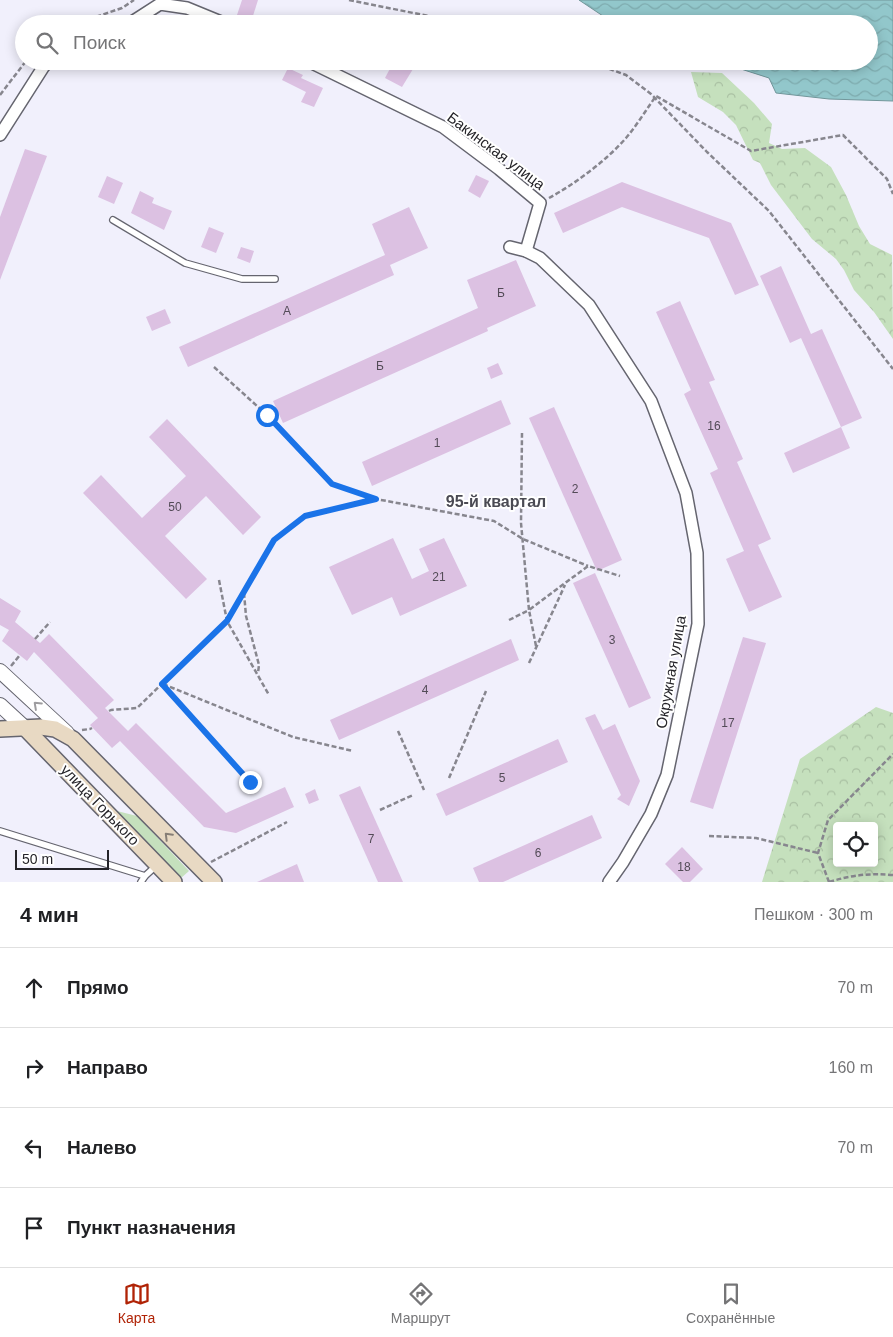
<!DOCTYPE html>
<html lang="ru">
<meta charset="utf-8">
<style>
body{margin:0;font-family:Arial,sans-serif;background:#f2f2f2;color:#202124}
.controls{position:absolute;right:15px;bottom:15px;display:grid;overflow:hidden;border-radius:5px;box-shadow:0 2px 12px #0003}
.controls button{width:45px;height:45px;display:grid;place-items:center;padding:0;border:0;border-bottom:1px solid #e0e0e0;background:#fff;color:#202124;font:25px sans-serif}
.scale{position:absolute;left:15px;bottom:12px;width:94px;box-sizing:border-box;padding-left:5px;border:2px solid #252429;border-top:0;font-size:14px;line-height:18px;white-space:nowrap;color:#252429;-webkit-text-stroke:4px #fff;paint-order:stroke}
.stop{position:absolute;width:15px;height:15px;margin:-11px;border:4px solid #1a73e8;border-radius:50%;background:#fff}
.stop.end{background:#1a73e8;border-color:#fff;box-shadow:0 1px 5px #0008}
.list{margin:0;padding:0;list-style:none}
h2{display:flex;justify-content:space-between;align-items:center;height:65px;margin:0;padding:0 20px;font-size:21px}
h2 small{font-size:16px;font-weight:400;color:#757577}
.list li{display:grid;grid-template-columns:32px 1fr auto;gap:15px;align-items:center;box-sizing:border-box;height:80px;padding:0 20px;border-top:1px solid #e0e0e0}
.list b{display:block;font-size:19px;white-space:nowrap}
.list em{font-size:16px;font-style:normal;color:#757577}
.icon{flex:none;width:28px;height:28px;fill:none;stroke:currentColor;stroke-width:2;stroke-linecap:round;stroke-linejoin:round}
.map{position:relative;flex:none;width:893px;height:882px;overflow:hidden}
.search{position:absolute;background:#fff;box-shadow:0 2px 12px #0003;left:15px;right:15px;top:15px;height:55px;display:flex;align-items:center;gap:12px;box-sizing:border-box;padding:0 18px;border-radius:28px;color:#757577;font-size:19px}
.sheet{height:385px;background:#fff}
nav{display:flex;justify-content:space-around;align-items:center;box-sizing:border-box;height:70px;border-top:1px solid #e0e0e0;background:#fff;font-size:14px;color:#757577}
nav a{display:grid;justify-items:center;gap:2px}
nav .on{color:#b02306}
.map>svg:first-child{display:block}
.grass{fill:#c5e0bd}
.forest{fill:url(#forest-crowns);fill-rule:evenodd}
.water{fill:url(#water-waves);stroke:#71969a}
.building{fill:#dcc1e2}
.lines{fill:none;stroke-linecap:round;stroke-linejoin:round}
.service-casing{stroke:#65656f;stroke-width:8}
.minor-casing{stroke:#65656f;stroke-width:14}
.tertiary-casing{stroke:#65656f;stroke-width:16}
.secondary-casing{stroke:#65656f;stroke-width:18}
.path{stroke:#87868e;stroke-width:2.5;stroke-dasharray:5 2.5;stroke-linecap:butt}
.service{stroke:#fff;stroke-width:5.5}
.minor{stroke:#fff;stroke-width:11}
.tertiary{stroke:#fff;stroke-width:14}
.secondary{stroke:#e8d9c3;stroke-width:15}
.oneway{stroke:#9d9c9f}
.oneway2{stroke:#867e76}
.route{stroke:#1a73e8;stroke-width:6}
.labels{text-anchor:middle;stroke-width:4;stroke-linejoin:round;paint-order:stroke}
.number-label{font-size:12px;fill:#534b57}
.street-label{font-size:15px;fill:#252429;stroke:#fff}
.neighbourhood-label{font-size:16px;font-weight:bold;fill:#4a4a53;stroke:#fff}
</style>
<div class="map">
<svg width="893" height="882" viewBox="0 0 893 882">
<defs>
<pattern id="forest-crowns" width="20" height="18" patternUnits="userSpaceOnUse" patternTransform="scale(1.25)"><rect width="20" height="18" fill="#c5e0bd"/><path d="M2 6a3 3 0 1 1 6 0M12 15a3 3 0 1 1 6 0" fill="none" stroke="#a9c0a2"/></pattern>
<pattern id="water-waves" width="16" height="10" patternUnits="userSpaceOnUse" patternTransform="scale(1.25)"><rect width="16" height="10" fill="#92c7cb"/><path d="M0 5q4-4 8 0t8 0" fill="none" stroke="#7eabae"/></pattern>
</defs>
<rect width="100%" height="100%" fill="#f1f0fc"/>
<path class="grass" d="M117,811L137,816L189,871L181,878Z"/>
<g class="forest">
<path d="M691,72L722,73L754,103L772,124L769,143L782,149L805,148L831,167L846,195L859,226L870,244L892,255L893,339L874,312L854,290L844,270L836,259L812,239L771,185L760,163L753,160L736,125L723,112L698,97Z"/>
<path d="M876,707L893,713V882H762L800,759ZM837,826H874V863H837Z"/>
</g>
<path class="water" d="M579,0H893V101L829,99L776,93L769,78L716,61H869V24H615Z"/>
<g class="building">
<path d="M242,0H258L252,19L237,15Z"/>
<path d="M394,61H398L413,69L402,87L385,78Z"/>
<path d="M288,68L303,75L301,78L323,88L314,107L301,102L306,92L282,80Z"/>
<path d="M25,149L47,156L0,280V217Z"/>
<path d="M476,175L489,181L480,198L468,191Z"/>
<path d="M107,176L123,183L114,204L98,197Z"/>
<path d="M622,182L731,223L759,285L735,295L709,238L622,207L563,233L554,213Z"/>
<path d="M140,191L154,198L152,203L172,211L164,230L131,213Z"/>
<path d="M409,207L428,248L390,265L394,275L188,367L179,347L385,255L372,224Z"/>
<path d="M209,227L224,233L216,253L201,247Z"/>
<path d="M241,247L254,251L250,263L237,258Z"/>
<path d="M516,260L536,306L487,328L488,331L283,423L273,401L478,308L467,280Z"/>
<path d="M781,266L811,334L822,329L862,418L841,427L850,448L793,473L784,453L841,427L801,338L790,343L760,276Z"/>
<path d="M680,301L715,380L709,382L743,459L737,462L771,539L758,545L782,597L749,612L726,559L744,551L710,473L718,469L684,394L691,390L656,312Z"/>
<path d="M165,309L171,323L152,331L146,317Z"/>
<path d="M498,363L503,374L491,379L487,368Z"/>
<path d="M501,400L511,424L372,486L362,462Z"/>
<path d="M554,407L622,560L597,571L529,418Z"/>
<path d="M167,419L261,517L243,535L206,496L165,536L207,579L186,599L83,493L101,475L142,518L186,476L149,437Z"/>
<path d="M393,538L412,579L429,571L419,549L444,538L467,586L400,616L392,597L352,615L329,567Z"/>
<path d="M595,573L651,698L629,708L573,583Z"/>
<path d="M0,598L21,611L15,622L40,643L49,634L114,700L105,708L128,731L136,723L226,813L285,787L294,807L236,833L204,827L120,741L112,748L90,725L98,718L34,652L27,661L2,641L9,630L0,625Z"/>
<path d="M743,637L766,643L713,809L690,802Z"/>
<path d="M511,639L519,660L339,740L330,720Z"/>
<path d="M595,714L603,730L615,724L640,781L629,806L617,799L621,795L585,718Z"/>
<path d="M558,739L568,762L446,816L436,794Z"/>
<path d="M360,786L403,882H378L339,795Z"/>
<path d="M315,789L319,800L309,804L305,794Z"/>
<path d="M592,815L602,838L503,882H479L473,868Z"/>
<path d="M682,847L703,869L690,882H683L665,864Z"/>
<path d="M297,864L304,882H257Z"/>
</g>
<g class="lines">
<g class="service-casing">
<g id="service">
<path d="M113,220L185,263L242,279H275"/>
<path d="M0,831L145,876"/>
<path d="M141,882L145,876L157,865"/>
</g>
</g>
<g class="minor-casing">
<g id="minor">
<path d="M129,24L160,4L187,8L226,24"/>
<path d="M308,61L443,127L499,169L540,203L526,251"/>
<path d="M0,135L44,66L50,61"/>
<path d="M510,247L526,251L540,258L589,305L651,401L686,493L697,553L698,624L667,775L651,814L623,862L609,882"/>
</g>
</g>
<g class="tertiary-casing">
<g id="tertiary">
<path d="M0,671L67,733"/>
<path d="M0,705L25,728"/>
</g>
</g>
<g class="secondary-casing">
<g id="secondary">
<path d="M25,728L174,882"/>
<path d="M0,729L41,727L55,729L73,739L214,882"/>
</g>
</g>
<g class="path">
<path d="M349,0L468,24"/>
<path d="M75,24L122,8L134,0"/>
<path d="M588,61L626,75L651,94L707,152L769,211L893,369"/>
<path d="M0,95L26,61"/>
<path d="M549,198C575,184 607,160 626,138C637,125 646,110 656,96L751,151L843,135L887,179L893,194"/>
<path d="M214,367L267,415L333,484L376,499L494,521L523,539L588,566"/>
<path d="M219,580L227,621L269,695"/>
<path d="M244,593L246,616L259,665L258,673"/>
<path d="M509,620L529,610L521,523L522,433"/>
<path d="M35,639L50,622"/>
<path d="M536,646L529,610L588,566L620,576"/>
<path d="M529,663L565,585"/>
<path d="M11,666L20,655"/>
<path d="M163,684L293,737L353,751"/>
<path d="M164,686L250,782"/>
<path d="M109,711L111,710L137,708L227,621L274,540L305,516L374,499"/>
<path d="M82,730L90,729L92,728"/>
<path d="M398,731L424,790"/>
<path d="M449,778L486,691"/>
<path d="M380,810L413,795"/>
<path d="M709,836L756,838L818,853"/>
<path d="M211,862L287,822"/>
<path d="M829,882L818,853L828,820L893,754"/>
<path d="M829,882C852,875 869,873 893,875"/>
</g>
<use href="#service" class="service"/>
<use href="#minor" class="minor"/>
<use href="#tertiary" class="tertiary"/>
<use href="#secondary" class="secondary"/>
</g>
<defs><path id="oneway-chevron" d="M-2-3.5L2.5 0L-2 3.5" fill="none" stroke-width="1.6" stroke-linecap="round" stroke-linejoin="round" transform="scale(1.25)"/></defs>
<use class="oneway" href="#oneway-chevron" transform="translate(37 705) rotate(-137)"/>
<use class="oneway2" href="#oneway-chevron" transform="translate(168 836) rotate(-135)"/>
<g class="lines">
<path class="route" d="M250,782L162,684L227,621L274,540L305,516L376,499L332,484L267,415"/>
</g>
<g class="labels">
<g class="number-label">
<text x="501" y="297">Б</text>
<text x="287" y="315">А</text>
<text x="380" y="370">Б</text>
<text x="714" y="430">16</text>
<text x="437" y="447">1</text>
<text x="575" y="493">2</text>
<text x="175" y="511">50</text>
<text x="439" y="581">21</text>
<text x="612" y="644">3</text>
<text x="425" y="694">4</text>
<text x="728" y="727">17</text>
<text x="502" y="782">5</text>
<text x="371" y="843">7</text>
<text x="538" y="857">6</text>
<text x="684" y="871">18</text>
</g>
<g class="street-label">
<text transform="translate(496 151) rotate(37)" y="5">Бакинская улица</text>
<text transform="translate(671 672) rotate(-80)" y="5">Окружная улица</text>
<text transform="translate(100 805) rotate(46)" y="5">улица Горького</text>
</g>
<g class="neighbourhood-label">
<text x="496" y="507">95-й квартал</text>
</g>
</g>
</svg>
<div class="controls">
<button><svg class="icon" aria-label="locate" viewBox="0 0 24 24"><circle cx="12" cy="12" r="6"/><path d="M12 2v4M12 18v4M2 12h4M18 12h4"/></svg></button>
</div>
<div class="scale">50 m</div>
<div class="stop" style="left:267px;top:415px"></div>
<div class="stop end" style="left:250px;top:782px"></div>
<div class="search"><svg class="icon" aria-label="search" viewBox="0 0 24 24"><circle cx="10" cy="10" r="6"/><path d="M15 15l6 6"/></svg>Поиск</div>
</div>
<section class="sheet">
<h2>4 мин<small>Пешком · 300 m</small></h2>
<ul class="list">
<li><svg class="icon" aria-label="ahead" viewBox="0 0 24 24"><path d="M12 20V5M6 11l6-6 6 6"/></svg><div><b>Прямо</b></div><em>70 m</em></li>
<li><svg class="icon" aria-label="right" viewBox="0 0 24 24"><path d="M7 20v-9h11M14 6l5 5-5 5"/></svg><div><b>Направо</b></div><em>160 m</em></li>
<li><svg class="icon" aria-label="left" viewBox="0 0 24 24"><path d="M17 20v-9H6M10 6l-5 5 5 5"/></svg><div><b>Налево</b></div><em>70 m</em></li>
<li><svg class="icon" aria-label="arrive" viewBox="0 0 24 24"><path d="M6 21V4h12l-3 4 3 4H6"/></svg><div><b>Пункт назначения</b></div></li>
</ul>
</section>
<nav>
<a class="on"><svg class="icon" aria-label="map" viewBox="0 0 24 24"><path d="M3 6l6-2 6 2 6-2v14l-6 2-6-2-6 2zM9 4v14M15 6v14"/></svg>Карта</a>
<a><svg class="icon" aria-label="directions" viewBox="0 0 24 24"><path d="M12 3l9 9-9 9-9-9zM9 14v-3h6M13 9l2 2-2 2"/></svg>Маршрут</a>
<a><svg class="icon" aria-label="saved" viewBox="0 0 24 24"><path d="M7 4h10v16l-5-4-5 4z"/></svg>Сохранённые</a>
</nav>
